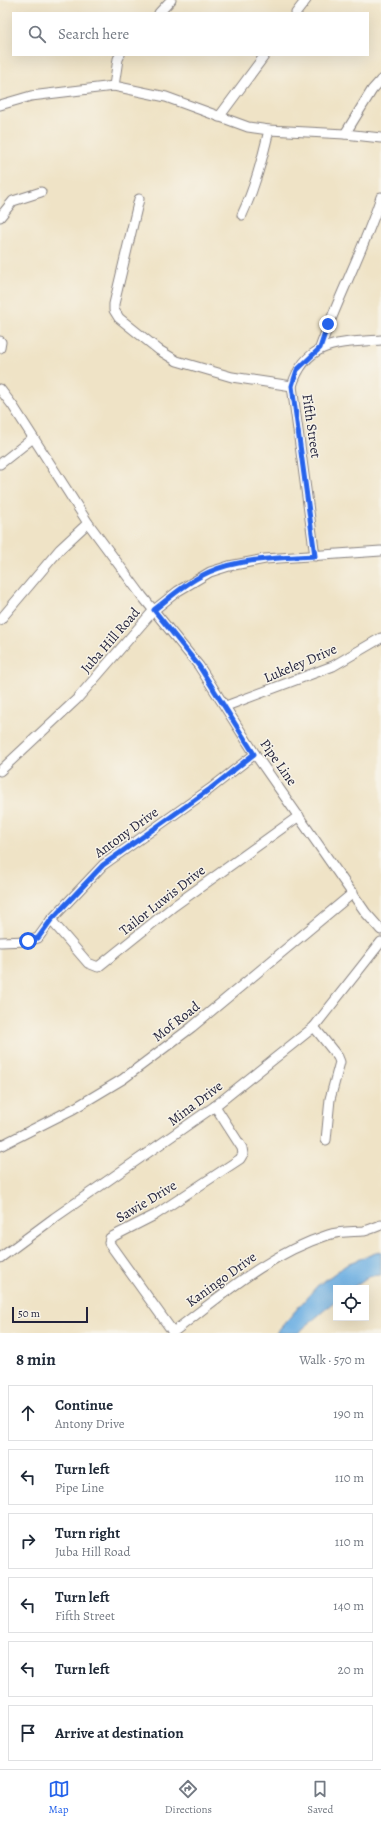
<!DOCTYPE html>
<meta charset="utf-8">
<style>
body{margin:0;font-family:Alegreya,serif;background:#f2f2f3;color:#1f2937}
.controls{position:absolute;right:12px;bottom:12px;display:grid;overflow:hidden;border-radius:0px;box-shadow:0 4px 16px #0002}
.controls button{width:36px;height:36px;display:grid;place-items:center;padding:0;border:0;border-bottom:1px solid #e0e1e3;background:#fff;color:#1f2937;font:20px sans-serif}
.scale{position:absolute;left:12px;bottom:10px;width:76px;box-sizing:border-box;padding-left:4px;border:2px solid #22223b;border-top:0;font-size:11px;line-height:14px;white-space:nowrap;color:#22223b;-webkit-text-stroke:3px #f7f3e8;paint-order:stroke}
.stop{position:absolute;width:12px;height:12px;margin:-9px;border:3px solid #2563eb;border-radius:50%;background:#fff}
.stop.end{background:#2563eb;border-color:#fff;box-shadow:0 1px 4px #0008}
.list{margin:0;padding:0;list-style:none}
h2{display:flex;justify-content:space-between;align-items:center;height:52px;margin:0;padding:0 16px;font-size:17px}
h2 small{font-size:13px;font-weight:400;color:#747a83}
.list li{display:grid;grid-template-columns:26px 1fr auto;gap:12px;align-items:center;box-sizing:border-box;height:56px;margin:0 8px 8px;padding:0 8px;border:1px solid #e0e1e3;border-radius:0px}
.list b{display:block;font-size:15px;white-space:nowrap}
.list p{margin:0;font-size:13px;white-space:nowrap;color:#747a83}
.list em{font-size:13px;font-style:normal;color:#747a83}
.icon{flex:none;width:22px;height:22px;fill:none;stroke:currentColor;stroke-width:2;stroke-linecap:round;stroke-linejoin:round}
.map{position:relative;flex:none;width:381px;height:1333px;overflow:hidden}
.search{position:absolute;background:#fff;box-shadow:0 4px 16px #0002;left:12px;right:12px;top:12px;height:44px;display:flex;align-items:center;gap:10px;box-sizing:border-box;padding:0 14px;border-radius:0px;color:#747a83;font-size:15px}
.sheet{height:436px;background:#fff}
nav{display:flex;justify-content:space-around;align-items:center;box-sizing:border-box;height:56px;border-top:1px solid #e0e1e3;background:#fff;font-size:11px;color:#747a83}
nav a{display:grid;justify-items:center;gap:2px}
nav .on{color:#2563eb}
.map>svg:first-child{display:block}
.water{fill:#6eb0e3;stroke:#48698f}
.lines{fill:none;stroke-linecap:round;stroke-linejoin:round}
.minor-casing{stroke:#888280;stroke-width:11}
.minor{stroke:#fff;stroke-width:9}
.route{stroke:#2563eb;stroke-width:5}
.labels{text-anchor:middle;stroke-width:3;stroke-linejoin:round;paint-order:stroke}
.street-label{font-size:14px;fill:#22223b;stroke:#f7f3e8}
</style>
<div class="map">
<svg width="381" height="1333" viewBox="0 0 381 1333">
<rect width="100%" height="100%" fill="#f7f3e8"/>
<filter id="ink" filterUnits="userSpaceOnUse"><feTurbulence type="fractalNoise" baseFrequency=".025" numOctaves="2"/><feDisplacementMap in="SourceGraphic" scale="8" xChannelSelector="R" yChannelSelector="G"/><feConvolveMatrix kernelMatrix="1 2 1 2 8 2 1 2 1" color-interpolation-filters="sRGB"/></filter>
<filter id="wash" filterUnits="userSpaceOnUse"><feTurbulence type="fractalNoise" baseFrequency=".012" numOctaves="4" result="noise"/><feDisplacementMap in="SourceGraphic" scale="16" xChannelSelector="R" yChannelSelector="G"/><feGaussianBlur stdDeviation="0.9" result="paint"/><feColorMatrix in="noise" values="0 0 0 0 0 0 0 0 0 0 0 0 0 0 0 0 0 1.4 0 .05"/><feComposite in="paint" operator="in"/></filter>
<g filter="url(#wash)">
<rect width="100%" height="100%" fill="#efe3c6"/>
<path class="water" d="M381,1251V1275L369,1276L352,1288H336V1300L298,1333H276L317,1286L349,1263Z"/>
</g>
<g filter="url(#ink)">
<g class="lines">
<g class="minor-casing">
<g id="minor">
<path d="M159,13L171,0"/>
<path d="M296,13L306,0"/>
<path d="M114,86L118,59L120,55"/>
<path d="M0,105L31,96L114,86L166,97L248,127L269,130L345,134L381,138"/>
<path d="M219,117L265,55"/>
<path d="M345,134L372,90L381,80"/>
<path d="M139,199L114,304V310L119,318L159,350L177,361L232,377L292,386"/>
<path d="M242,215C255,187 262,160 269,130"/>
<path d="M0,217L13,201L41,192"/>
<path d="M0,341L1,342L0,348"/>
<path d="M320,348C338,297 364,249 381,197"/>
<path d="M0,389L13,406L88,523L142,596L199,666L255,754L366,913L381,930"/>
<path d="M0,464L33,438"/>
<path d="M315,556L292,386C306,340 340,343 381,340"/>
<path d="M0,620L60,549L88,523"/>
<path d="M226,706L333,666L381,638"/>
<path d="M0,771L77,699L154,610L178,591L210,572L229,566L265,559L381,551"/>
<path d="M51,920L88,963L98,967L174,906L299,816"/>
<path d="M0,942L28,941L38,938L51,920L103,865L210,789L255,754"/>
<path d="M314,1027L338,1057L340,1062L330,1099L326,1140"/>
<path d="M0,1146L73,1109L123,1079L192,1027L353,893"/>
<path d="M0,1258L54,1218L215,1106L314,1027L381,942"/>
<path d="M173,1332L109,1243L110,1238L155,1215L240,1159L243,1154L242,1148L215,1106"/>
<path d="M172,1333C221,1296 268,1254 328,1235C340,1231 352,1232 364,1231C369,1230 376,1227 381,1225"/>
</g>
</g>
<use href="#minor" class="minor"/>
</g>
</g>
<g class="lines" filter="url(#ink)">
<path class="route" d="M28,941L38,938L51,920L103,865L210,789L254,754L199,666L154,610C171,596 189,581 209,572C240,558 282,558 315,556L292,386L297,370L320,348L328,324"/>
</g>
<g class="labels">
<g class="street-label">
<text transform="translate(312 426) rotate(82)" y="5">Fifth Street</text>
<text transform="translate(110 640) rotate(-49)" y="5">Juba Hill Road</text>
<text transform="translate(300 663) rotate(-23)" y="5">Lukeley Drive</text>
<text transform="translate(279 762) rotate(55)" y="5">Pipe Line</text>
<text transform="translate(126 832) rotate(-36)" y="5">Antony Drive</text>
<text transform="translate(162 900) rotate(-38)" y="5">Tailor Luwis Drive</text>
<text transform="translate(176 1021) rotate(-38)" y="5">Mof Road</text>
<text transform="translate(195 1103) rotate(-37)" y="5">Mina Drive</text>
<text transform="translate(146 1201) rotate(-31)" y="5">Sawie Drive</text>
<text transform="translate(221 1279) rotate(-36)" y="5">Kaningo Drive</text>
</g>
</g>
</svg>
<div class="controls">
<button><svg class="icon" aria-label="locate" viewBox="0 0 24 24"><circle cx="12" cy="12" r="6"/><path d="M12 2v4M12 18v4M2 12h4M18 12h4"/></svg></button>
</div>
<div class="scale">50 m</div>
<div class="stop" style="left:28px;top:941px"></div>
<div class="stop end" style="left:328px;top:324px"></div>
<div class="search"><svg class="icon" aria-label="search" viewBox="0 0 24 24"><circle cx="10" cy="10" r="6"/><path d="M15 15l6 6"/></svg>Search here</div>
</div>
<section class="sheet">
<h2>8 min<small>Walk · 570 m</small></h2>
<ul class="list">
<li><svg class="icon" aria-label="ahead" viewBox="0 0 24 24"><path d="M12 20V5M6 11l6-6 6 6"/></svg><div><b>Continue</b><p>Antony Drive</p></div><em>190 m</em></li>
<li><svg class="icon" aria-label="left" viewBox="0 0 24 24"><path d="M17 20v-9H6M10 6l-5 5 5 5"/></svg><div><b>Turn left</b><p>Pipe Line</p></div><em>110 m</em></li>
<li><svg class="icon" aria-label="right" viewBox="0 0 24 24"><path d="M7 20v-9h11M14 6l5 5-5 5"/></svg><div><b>Turn right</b><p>Juba Hill Road</p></div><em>110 m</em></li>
<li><svg class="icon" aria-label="left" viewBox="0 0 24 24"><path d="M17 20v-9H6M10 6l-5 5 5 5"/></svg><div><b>Turn left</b><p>Fifth Street</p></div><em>140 m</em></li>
<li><svg class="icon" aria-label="left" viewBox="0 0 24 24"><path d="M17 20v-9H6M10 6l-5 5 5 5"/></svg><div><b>Turn left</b></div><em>20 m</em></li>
<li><svg class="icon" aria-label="arrive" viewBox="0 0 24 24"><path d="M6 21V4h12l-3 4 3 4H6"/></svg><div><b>Arrive at destination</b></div></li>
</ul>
</section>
<nav>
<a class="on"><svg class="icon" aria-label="map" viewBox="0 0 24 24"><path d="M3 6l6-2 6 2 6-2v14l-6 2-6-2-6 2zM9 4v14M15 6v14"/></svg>Map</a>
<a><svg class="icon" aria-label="directions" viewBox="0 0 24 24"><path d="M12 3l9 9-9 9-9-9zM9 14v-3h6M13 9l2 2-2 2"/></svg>Directions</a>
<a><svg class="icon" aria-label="saved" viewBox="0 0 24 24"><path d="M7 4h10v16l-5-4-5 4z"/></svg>Saved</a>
</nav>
